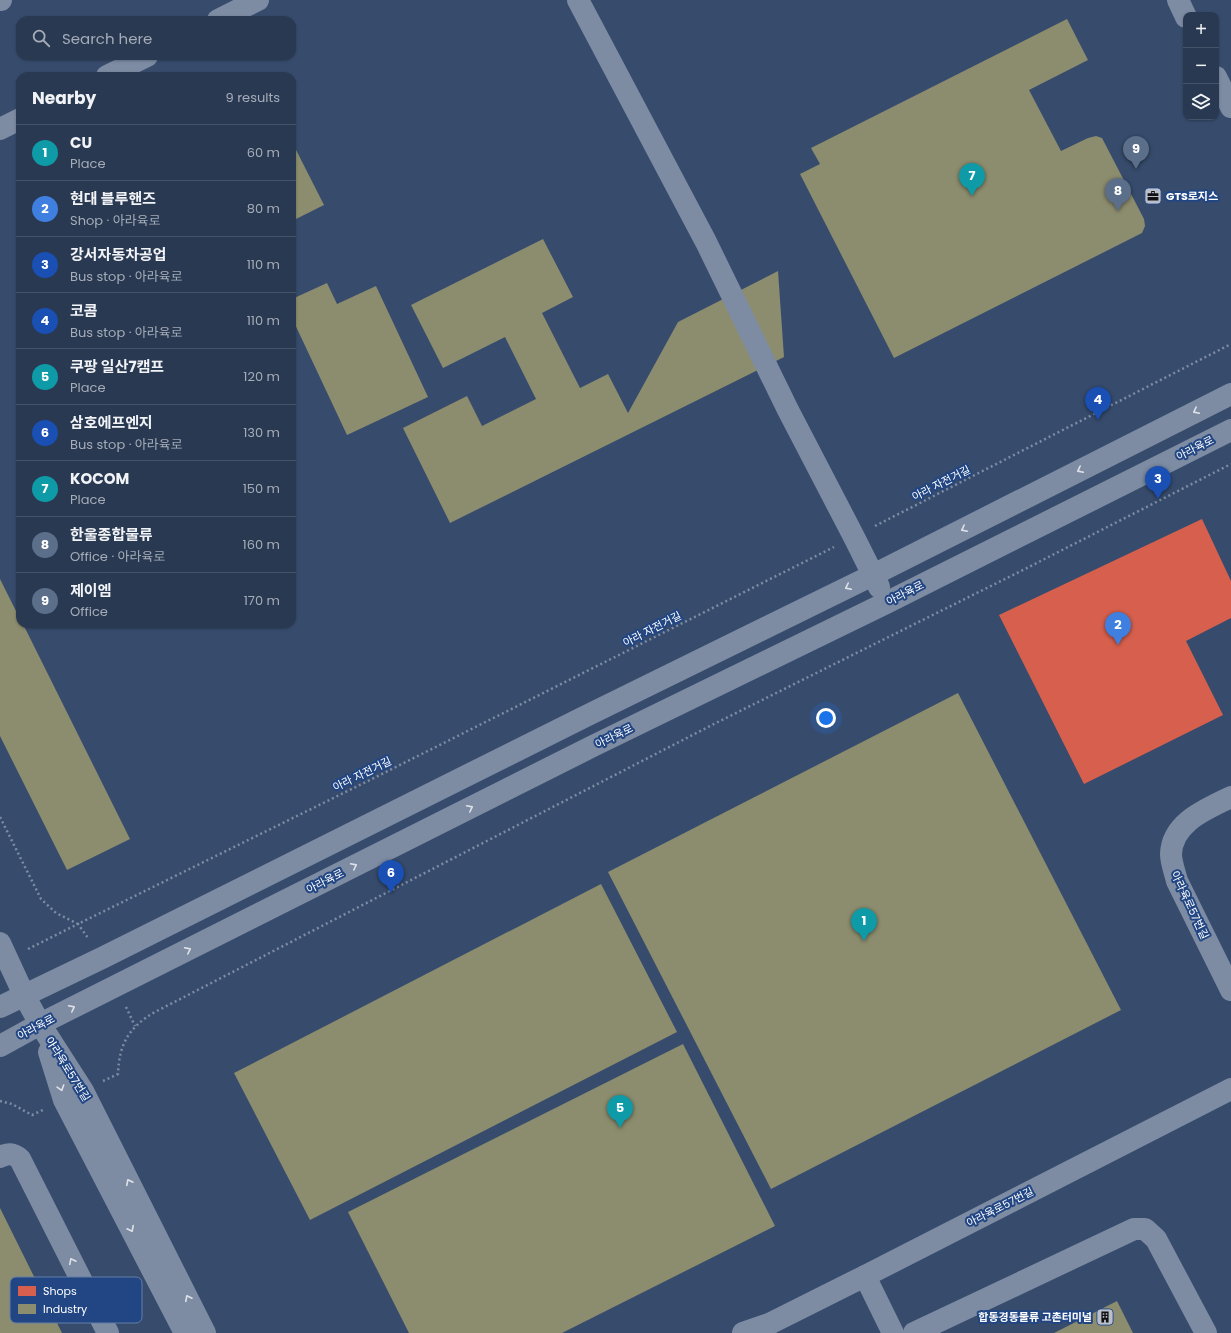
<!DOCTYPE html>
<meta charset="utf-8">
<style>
body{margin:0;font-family:Poppins,"Noto Sans KR",sans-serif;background:#35445c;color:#f1f3f6}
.controls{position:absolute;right:12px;top:12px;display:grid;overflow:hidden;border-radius:8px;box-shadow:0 1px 3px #0004}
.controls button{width:36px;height:36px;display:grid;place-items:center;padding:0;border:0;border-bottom:1px solid #455369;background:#293952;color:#f1f3f6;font:20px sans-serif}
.you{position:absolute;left:826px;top:718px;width:14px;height:14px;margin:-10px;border:3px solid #fff;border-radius:50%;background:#1a73e8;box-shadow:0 0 0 6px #1a73e833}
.badge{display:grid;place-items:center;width:26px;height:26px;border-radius:50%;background:#b9c0cc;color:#fff;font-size:13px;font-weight:700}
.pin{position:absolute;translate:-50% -33px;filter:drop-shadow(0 1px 2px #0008)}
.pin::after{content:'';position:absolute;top:21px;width:14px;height:12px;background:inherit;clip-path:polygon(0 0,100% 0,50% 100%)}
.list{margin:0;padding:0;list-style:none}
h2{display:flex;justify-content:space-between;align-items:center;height:52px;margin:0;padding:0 16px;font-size:17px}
h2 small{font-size:13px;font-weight:400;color:#a5acb8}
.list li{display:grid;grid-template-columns:26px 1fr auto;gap:12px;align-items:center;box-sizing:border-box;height:56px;padding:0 16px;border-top:1px solid #455369}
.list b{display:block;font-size:15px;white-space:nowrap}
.list p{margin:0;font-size:13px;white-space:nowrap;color:#a5acb8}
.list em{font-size:13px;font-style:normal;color:#a5acb8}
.icon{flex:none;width:22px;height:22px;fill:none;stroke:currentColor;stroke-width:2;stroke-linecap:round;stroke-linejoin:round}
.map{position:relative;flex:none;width:1231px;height:1333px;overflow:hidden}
.search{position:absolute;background:#293952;box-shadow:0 1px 3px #0004;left:16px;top:16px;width:280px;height:44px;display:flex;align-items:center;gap:10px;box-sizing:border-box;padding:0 14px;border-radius:12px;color:#a5acb8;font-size:15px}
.panel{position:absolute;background:#293952;box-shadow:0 1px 3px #0004;left:16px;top:72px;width:280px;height:556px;border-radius:12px}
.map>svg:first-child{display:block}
.shops{fill:#d6604d}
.industry{fill:#8c8c6e}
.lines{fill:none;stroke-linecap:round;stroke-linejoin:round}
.path{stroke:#7d8ca3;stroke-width:2.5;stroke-dasharray:2 3;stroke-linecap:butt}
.minor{stroke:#7d8ca3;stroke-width:22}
.oneway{stroke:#dee2e8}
.labels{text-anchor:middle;stroke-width:4;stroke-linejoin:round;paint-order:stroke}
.poi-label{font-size:11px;font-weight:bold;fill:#fff;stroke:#214683;text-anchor:start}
.street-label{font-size:11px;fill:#fff;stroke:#214683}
.key{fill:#214683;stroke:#647ea8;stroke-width:1}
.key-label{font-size:11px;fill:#fff}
</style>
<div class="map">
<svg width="1231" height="1333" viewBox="0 0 1231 1333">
<rect width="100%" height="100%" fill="#374c6d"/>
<path class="shops" d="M1202,519L1231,581V618L1186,641L1223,715L1084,784L999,615Z"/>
<g class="industry">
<path d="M1067,19L1088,60L1029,90L1061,151L1088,138L1096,136L1102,138L1144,219L1145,226L1142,233L894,358L800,174L820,164L811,148Z"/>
<path d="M292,142L324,205L292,221Z"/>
<path d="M543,239L573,297L542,313L580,388L608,374L628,413L678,322L778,271L784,357L450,523L403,428L467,396L482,426L536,399L505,337L443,368L411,305Z"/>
<path d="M327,283L337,304L376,286L428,397L347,435L292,318V299Z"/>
<path d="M0,579L20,619V624H23L130,839L67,870L0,736Z"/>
<path d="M958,693L1121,1010L771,1189L608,872Z"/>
<path d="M601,884L677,1032L310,1220L234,1073Z"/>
<path d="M683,1044L775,1226L562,1333H409L348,1212Z"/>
<path d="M0,1208L62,1333H0Z"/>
<path d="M1117,1301L1133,1333H1054Z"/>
</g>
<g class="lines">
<g class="path">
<path d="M875,526L1231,344"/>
<path d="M0,817L41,899L56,913L78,924L376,777L834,547"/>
<path d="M28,949L78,924L88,938"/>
<path d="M126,1007L135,1026"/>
<path d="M103,1081L118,1074C119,1044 129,1027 155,1012L710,726L1021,571L1231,464"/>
<path d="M0,1101L12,1104L32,1115L43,1110"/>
</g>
<g class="minor">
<path d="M0,0H1"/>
<path d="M578,0L706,242L788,410L854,537L879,587"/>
<path d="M1178,0L1186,17"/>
<path d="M218,20L258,0"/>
<path d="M107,76L147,56"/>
<path d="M1216,77L1231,107"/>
<path d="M0,129L20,119"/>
<path d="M1231,797C1207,809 1172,822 1171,854C1171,863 1175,872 1177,881L1231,990"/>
<path d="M0,943L24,995L40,1024L83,1091L205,1333"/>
<path d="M0,1007L102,958L584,717L873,575L1231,394"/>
<path d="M0,1046L40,1024L593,746L886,603L1231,430"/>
<path d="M49,1052L64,1100L185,1333"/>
<path d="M0,1157C8,1153 13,1153 20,1159L108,1333"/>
<path d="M865,1276L893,1333"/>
<path d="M743,1333L769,1324L865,1276L1231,1089"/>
<path d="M914,1333L1134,1229H1145L1156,1239L1206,1333"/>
</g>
</g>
<defs><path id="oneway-chevron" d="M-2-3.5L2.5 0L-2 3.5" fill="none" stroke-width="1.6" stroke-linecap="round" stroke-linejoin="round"/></defs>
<g class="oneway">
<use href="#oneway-chevron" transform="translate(1196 411) rotate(153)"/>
<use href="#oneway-chevron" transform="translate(1080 470) rotate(153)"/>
<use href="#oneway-chevron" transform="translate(964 529) rotate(153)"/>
<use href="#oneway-chevron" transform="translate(848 587) rotate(154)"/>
<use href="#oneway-chevron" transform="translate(470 808) rotate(-27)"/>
<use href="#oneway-chevron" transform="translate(354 866) rotate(-27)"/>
<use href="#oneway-chevron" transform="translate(188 950) rotate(-27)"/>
<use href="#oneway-chevron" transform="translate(72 1008) rotate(-27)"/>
<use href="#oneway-chevron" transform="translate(61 1088) rotate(72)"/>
<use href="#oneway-chevron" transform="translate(129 1182) rotate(-117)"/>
<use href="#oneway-chevron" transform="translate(131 1229) rotate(63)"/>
<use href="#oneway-chevron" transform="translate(72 1261) rotate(-117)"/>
<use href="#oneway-chevron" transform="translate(188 1298) rotate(-117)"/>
</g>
<defs>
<g id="office-square" transform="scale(0.9)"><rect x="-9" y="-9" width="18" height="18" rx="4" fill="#b9c0cc" stroke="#214683"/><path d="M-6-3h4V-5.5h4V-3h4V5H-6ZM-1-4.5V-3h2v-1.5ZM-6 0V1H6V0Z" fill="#111"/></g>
<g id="building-square" transform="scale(0.9)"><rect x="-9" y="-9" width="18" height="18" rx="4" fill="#b9c0cc" stroke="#214683"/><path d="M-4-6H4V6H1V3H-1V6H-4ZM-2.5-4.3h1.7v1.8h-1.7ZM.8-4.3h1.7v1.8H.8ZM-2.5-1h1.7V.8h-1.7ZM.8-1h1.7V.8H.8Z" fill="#111"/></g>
</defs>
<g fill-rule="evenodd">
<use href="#office-square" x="1153" y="196"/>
<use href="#building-square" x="1105" y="1317"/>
</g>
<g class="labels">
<g class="poi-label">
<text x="1166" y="200">GTS로지스</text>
<text x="1092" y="1321" text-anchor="end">합동경동물류 고촌터미널</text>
</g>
<g class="street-label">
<text transform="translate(1195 448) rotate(-27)" y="4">아라육로</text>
<text transform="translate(941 483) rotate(-27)" y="4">아라 자전거길</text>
<text transform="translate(905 593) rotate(-27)" y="4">아라육로</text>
<text transform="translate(652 629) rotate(-27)" y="4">아라 자전거길</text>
<text transform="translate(614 736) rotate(-26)" y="4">아라육로</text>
<text transform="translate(362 774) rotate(-26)" y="4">아라 자전거길</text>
<text transform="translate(325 881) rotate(-27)" y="4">아라육로</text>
<text transform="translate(1190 905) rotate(65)" y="4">아라육로57번길</text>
<text transform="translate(36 1027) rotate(-28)" y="4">아라육로</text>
<text transform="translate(68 1069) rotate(58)" y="4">아라육로57번길</text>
<text transform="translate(1000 1207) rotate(-27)" y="4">아라육로57번길</text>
</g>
</g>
<rect x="10" y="1277" width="132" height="46" rx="6" class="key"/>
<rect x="18" y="1286" width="18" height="10" fill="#d6604d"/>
<rect x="18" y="1304" width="18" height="10" fill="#8c8c6e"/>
<g class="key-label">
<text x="43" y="1295">Shops</text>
<text x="43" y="1313">Industry</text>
</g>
</svg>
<div class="controls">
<button>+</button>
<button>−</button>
<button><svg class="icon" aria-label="layers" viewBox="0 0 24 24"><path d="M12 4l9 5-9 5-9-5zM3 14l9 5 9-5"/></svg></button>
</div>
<div class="you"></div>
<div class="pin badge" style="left:864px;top:941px;background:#0f9aa8">1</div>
<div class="pin badge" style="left:1118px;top:645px;background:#3f7fe0">2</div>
<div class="pin badge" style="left:1158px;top:499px;background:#1a4fb4">3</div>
<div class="pin badge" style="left:1098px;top:420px;background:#1a4fb4">4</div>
<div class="pin badge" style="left:620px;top:1128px;background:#0f9aa8">5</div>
<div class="pin badge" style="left:391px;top:893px;background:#1a4fb4">6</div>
<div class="pin badge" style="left:972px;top:196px;background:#0f9aa8">7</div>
<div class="pin badge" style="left:1118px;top:211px;background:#5c6f8a">8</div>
<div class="pin badge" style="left:1136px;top:169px;background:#5c6f8a">9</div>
<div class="search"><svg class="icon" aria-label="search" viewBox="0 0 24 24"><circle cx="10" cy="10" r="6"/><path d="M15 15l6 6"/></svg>Search here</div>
<section class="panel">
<h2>Nearby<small>9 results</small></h2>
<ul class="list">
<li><span class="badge" style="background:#0f9aa8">1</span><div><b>CU</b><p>Place</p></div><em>60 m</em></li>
<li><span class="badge" style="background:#3f7fe0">2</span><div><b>현대 블루핸즈</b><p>Shop · 아라육로</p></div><em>80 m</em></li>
<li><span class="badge" style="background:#1a4fb4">3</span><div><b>강서자동차공업</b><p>Bus stop · 아라육로</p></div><em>110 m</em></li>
<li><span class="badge" style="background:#1a4fb4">4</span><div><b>코콤</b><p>Bus stop · 아라육로</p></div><em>110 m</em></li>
<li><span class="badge" style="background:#0f9aa8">5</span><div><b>쿠팡 일산7캠프</b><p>Place</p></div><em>120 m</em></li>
<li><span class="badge" style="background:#1a4fb4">6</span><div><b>삼호에프엔지</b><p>Bus stop · 아라육로</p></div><em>130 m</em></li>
<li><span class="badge" style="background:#0f9aa8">7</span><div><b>KOCOM</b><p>Place</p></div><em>150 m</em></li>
<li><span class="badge" style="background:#5c6f8a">8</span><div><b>한울종합물류</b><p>Office · 아라육로</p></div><em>160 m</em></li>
<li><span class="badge" style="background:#5c6f8a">9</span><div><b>제이엠</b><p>Office</p></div><em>170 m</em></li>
</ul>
</section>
</div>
